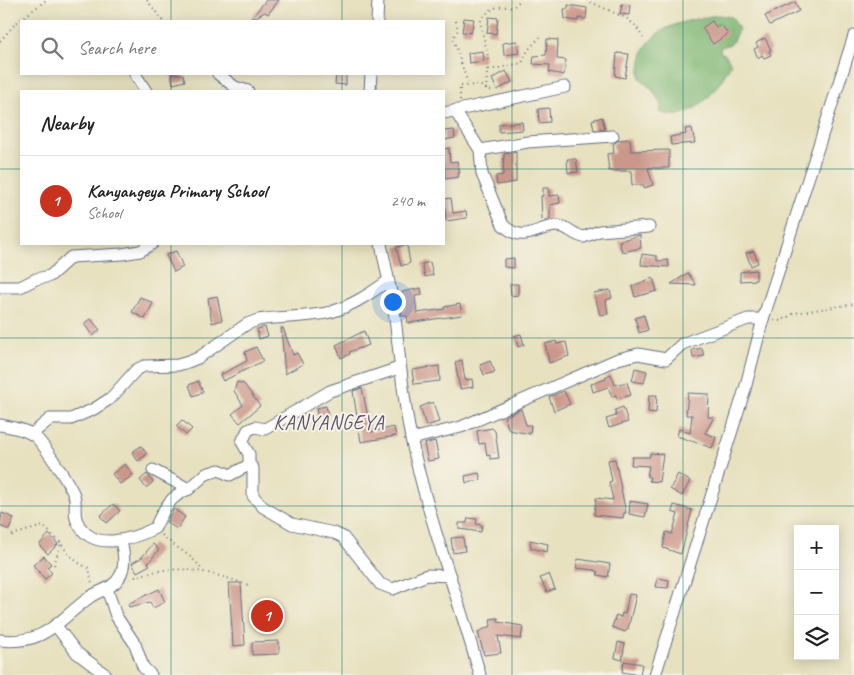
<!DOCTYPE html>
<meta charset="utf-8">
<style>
body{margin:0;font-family:Caveat,sans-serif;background:#f2f2f2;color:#222}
.controls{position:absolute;right:15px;bottom:15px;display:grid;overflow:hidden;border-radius:0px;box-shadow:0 2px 12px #0003}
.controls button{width:45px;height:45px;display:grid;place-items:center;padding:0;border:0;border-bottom:1px solid #e0e0e0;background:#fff;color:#222;font:25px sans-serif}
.you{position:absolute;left:392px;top:301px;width:18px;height:18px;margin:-12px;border:4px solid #fff;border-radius:50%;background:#1a73e8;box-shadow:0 0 0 8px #1a73e833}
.badge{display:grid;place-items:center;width:32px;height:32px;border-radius:50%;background:#c8321e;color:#fff;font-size:16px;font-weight:700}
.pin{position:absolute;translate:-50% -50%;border:2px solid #fff;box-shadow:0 1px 5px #0006}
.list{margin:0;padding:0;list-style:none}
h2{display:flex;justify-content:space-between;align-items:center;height:65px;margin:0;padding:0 20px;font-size:21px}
h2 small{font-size:16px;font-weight:400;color:#767676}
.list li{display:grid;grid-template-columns:32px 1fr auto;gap:15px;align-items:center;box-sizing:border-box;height:90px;padding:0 20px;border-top:1px solid #e0e0e0}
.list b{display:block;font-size:19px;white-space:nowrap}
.list p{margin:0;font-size:16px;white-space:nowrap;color:#767676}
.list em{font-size:16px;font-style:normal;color:#767676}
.icon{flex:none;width:28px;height:28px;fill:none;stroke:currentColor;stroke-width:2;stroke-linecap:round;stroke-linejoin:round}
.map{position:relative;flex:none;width:854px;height:675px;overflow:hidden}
.search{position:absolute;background:#fff;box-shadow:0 2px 12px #0003;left:20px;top:20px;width:425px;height:55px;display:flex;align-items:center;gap:12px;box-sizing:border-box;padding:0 18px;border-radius:0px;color:#767676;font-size:19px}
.panel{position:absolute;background:#fff;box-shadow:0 2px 12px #0003;left:20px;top:90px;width:425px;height:155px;border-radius:0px}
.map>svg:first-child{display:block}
.forest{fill:#80b773;stroke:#4e7368}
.building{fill:#cc978b}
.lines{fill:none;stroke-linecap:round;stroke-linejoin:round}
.street-casing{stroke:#626d80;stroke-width:13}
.path{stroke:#626d80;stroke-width:2;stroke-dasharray:1 4;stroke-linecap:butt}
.street{stroke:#fff;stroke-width:11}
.grid{fill:none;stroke:#0f766e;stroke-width:1;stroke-opacity:0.55}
.labels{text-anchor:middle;stroke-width:4;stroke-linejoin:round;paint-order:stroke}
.quarter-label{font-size:20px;letter-spacing:1px;fill:#59536e;stroke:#f7f3e8}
</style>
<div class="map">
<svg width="854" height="675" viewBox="0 0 854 675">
<rect width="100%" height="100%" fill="#f7f3e8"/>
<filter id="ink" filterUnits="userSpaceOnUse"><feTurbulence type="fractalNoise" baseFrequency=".02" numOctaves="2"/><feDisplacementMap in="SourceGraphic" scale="10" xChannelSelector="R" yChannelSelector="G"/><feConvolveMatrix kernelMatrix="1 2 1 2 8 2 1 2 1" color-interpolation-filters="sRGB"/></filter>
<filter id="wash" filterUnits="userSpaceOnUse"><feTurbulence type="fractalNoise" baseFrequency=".0096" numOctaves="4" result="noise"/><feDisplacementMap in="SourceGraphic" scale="20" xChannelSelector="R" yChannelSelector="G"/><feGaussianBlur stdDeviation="1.12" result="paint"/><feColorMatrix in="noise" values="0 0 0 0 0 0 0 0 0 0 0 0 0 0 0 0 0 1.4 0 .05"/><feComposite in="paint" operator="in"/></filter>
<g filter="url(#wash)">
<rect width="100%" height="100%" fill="#e7e1bf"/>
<path class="forest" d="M718,15L732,17L739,29L731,44L721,47L720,52L726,55L731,64C719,86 704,109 678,115C672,117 664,113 659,112L662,105L653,91L640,78C637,28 678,22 718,15Z"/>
<g id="blocks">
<g class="building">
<path d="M266,0H279L268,14L265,12L250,20Z"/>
<path d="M795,2L799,11L770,25L765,16Z"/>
<path d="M622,4L630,5L629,15L620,14Z"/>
<path d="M568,5L587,8L586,19L578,18V21L565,19L564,9H568Z"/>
<path d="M489,17L498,18L496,34L487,33Z"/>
<path d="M464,18L474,19L471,33L462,32Z"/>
<path d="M712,21L716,27L721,24L728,34L713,44L702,28Z"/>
<path d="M765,38L771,50L769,51L771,55L764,58L762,55L758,58L754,49L758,47L756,43Z"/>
<path d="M547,39L558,40L557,59L566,60L564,75L549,72L550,65L533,64L534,56L546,55Z"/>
<path d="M517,41L519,53L504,55L503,43Z"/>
<path d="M483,51L484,61L469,63L468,53Z"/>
<path d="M617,53L629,54L625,78L615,76Z"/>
<path d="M506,71L512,82L497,90L492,79Z"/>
<path d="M171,74H183L185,81L173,84Z"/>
<path d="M336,74H346V85L335,84Z"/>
<path d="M549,108L550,122L539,123L538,109Z"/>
<path d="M602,117L605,129L594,130L592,120Z"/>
<path d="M522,122L523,130L499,132V124Z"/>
<path d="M692,128L695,143L671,145L670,137L686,134L685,129Z"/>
<path d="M454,130L455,138L444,140V131Z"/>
<path d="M630,139L631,151L669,150V168H648L653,185L644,188V185H632L631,171H609L607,154L614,153L613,144L619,140Z"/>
<path d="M449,148L450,162L457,161L460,173H458L459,177L445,179L444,149Z"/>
<path d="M516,152V182L497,185L496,176L503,175L504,154Z"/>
<path d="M567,159H576L578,172L568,173Z"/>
<path d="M543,188H549V196L559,195L560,203L550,205V219L545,220L542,219L541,196H543Z"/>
<path d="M451,198L453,213L466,211L467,218L446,221L444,199Z"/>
<path d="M640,235L641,248L622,252L619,241Z"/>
<path d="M407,245L410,263L401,266L396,247Z"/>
<path d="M176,251L183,267L174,272L166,255Z"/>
<path d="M754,251L758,263L751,266L746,253Z"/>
<path d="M642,254L657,256V261L668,260L669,267L641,265Z"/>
<path d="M514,258V268L504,267V259Z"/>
<path d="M430,262L433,275L425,277L422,264Z"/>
<path d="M756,270V280L740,281V272Z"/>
<path d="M688,273L696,285L671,284Z"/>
<path d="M653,278L657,291L635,297L632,286Z"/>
<path d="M510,284H518V295L511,296Z"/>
<path d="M421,288L422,295L415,296L417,313L445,309L444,307L460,304L462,315L408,323L407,316H402L401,309H405L402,292Z"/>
<path d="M610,290L612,298L606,300L608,314L600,315L594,293Z"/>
<path d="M217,296L222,320L212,323L208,298Z"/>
<path d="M140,297L153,303L145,319L132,312Z"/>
<path d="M644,315L648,330L639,333L635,318Z"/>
<path d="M91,319L100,330L93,336L84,324Z"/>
<path d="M265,327L268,336L259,339L257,329Z"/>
<path d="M281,328H283L293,355L297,353L303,364L285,374Z"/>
<path d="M364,331L369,345L349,352L350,354L341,358L336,345Z"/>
<path d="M521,334L524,345L518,347L514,336Z"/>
<path d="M556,341L557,344L566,342L569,356L549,363L545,344Z"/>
<path d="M256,347L263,361L223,381L220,375L247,361L245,352Z"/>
<path d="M702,348L704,356L693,358L692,350Z"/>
<path d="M462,360L465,380L472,379L473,387L460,389L455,362Z"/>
<path d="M490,361L495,372L484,375L480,365Z"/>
<path d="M439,366L440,381L414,384L412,370Z"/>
<path d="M635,368L647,371L644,383L632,381Z"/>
<path d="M611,374L615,385L627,382L631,395L617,399L616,395L612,397L608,387L593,392L591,384L606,379L605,377Z"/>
<path d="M198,381L203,392L193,396L189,385Z"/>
<path d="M237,382L244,384L260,406L240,423L232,414L243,405L234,391Z"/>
<path d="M362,388L371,432L394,427L396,436L361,442L353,391Z"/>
<path d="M564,391L570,404L554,411L549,397Z"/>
<path d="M688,393L709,394L708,417H714L705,433L716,437L712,448L677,436L679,429L690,433L692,415H686Z"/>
<path d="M649,395H657L656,413L648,412Z"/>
<path d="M433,402L439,422L426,426L420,407Z"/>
<path d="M326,406L328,416L318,418L316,408Z"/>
<path d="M623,407L628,422L609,428L606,419L616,416L615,410Z"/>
<path d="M521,409L526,425H531L530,434L509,430L504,417Z"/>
<path d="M182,420L192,429L186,435L176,426Z"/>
<path d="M492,428L495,431L499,458L490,459V455L487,456L485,443L479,444L477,431Z"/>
<path d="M435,441L439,459L428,461L424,444Z"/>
<path d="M141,446L147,454L138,461L132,452Z"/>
<path d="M650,453L663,454L659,482L649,481L650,477H647L649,466L631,465L632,457H650Z"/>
<path d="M615,459L626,513H624L623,518L594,515L596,498L613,500L609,482L612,481L608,460Z"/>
<path d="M125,464L133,475L120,484L112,474Z"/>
<path d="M479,473L481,480L466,483L465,476Z"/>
<path d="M147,474L153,482L146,488L140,480Z"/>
<path d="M678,474L690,481L682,496L670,489Z"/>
<path d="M630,501L648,504L645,517L629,514Z"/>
<path d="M113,504L120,511L107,523L100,516Z"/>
<path d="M674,505L692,510L681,554L663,548L666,532L672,534L678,514L672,512Z"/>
<path d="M174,509L185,517L177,529L166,522Z"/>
<path d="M2,513L14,518L9,530L0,526Z"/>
<path d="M468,518L477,519L476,524L482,525L481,532L459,529V523H467Z"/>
<path d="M49,534L58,544L48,554L39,545Z"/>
<path d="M463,537L465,551L453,553L451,538Z"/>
<path d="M530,540L548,544L547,552L531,548Z"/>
<path d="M153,544L159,550L148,563L150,565L137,572L132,563L141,558Z"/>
<path d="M44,556L51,564L47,567L52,573L45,579L33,565Z"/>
<path d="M578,559L610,564L608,577L597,575L598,572L594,570L576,568Z"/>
<path d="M549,574L555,589L547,592L540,578Z"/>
<path d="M658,578L669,580L668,588L656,587Z"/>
<path d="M229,583H241L245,645L233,646Z"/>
<path d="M159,589L165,602L153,608L150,602L129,607L128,604Z"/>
<path d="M629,594L636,595L628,629L625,632L612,627L616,615L621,617L622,613L625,614Z"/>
<path d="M498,618V622L523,626L521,639L498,636L501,653L484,655L478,632L491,626L490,619Z"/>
<path d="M279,641V654L252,655V642Z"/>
<path d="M618,642L625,644L622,660L615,658Z"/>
<path d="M624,661L642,664L640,675L622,672Z"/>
</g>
</g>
</g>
<g filter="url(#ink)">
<use href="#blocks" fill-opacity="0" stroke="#626d80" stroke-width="1"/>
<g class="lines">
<g class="street-casing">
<g id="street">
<path d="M377,21L378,0"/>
<path d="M135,74L146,91"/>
<path d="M218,74L235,87L248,91"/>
<path d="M370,91L371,74"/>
<path d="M455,111L480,150L482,174L503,225C526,246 537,225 559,226C568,227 575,236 584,237L599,231L649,227"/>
<path d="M444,113L565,87"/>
<path d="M480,150L528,142L613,136"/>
<path d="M381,244C386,269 392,293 395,318C400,359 403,399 411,438C428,519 458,596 480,675"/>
<path d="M0,287H20L36,279L50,276L71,257L122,254L140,251L152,244"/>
<path d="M0,425C11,427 24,429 33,435C41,439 70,485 74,495C77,503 73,513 77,521C91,553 131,540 155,528C163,511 169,496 189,489"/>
<path d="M32,434L50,419H71L94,409L111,398L136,370L144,366L178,365L188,362L198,358L247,324L258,320C282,316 307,318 331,312C352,306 371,293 388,281"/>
<path d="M411,439L461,427L618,359L638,354L666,359L682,344L700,337L748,319H763"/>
<path d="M249,465V454L242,442L248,430L255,427L265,429L330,391L399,368"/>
<path d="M153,470L189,489L206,474L219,470L230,475L249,465L253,468V496L263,507L292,524L334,533L343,537L380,584L393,589L427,575L451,576"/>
<path d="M107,589L116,616L135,644L143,667L151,675"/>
<path d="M56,626L77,653L106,675"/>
<path d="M0,640C46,645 57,621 90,597C100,590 112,589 119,578C126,566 124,554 121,541"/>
<path d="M655,675L745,389L763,319L854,36"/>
</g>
</g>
<g class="path">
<path d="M147,0L163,21"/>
<path d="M586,0L626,18L636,26L643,38"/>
<path d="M456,21L458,30L453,38L468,84"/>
<path d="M0,41L15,24L46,0"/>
<path d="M489,70L522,63L528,50L543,34"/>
<path d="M486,90L488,56L480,22C489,9 496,4 512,8L521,0"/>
<path d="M460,100V86L479,85L493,92"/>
<path d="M774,320L780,321L795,313L854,304"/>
<path d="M12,535L43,526L61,543"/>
<path d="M162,535C175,548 192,554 202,570"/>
<path d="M54,565L61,543C68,555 76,563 89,568L92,584"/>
<path d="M130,579C174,561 208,571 251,586"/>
</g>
<use href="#street" class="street"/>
</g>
</g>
<path class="grid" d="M171,0V21M342,0V21M512,0V675M683,0V675M171,74V91M342,74V91M0,169H21M444,169H854M171,244V675M342,244V675M0,338H854M0,506H854"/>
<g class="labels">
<g class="quarter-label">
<text x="329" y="429">KANYANGEYA</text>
</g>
</g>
</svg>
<div class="controls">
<button>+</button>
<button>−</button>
<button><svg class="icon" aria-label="layers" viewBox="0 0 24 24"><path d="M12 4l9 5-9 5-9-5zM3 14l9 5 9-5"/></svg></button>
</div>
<div class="you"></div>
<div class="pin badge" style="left:267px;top:616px">1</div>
<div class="search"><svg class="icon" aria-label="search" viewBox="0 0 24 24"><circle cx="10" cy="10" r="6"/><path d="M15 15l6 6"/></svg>Search here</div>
<section class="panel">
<h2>Nearby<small></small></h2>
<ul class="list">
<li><span class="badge">1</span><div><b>Kanyangeya Primary School</b><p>School</p></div><em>240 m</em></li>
</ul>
</section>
</div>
